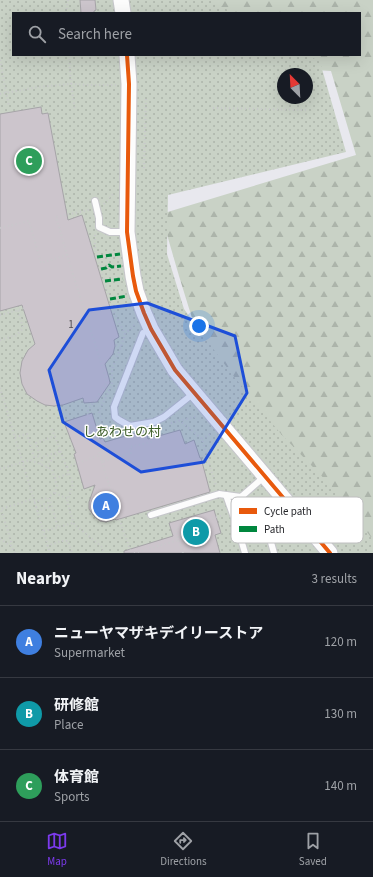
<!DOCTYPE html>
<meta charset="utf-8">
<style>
body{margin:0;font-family:"Source Sans 3","Noto Sans JP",sans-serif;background:#242831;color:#f1f3f6}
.compass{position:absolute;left:277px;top:68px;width:36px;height:36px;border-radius:50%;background:#171b24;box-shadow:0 4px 16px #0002;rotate:336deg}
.you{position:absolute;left:199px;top:326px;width:14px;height:14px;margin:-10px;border:3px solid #fff;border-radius:50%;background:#1a73e8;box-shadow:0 0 0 6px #1a73e833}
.badge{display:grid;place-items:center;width:26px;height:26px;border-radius:50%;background:#7c3aed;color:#fff;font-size:13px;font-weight:700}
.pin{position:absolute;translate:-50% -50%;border:2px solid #fff;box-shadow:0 1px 4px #0006}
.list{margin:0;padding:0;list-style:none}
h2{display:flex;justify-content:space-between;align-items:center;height:52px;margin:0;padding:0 16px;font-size:17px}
h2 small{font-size:13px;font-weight:400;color:#9ea1a6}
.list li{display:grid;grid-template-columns:26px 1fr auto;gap:12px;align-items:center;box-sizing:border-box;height:72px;padding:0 16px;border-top:1px solid #363941}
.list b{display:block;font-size:15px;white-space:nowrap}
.list p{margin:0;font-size:13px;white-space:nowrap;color:#9ea1a6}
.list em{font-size:13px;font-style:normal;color:#9ea1a6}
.icon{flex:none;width:22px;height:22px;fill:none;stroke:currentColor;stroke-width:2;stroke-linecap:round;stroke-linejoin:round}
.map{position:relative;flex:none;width:373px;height:553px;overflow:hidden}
.search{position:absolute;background:#171b24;box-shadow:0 4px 16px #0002;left:12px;right:12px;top:12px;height:44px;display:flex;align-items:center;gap:10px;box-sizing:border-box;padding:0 14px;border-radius:0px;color:#9ea1a6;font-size:15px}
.sheet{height:268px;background:#171b24}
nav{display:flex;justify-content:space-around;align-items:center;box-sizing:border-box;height:56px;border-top:1px solid #363941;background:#171b24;font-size:11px;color:#9ea1a6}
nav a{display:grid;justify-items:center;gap:2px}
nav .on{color:#7c3aed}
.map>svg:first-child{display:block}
.forest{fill:url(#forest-firs)}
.park{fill:url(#park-dots);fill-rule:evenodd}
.building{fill:#ccc5cc;stroke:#a6a4a8}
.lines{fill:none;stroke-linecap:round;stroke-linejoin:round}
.service-casing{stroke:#c6c6cb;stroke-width:8}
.tertiary-casing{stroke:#c6c6cb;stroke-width:17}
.path{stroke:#c8c9cb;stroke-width:2;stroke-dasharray:1 3;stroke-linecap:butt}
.service{stroke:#fcfcfc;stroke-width:6}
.tertiary{stroke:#fcfcfc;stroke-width:15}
.quiet{stroke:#00873e;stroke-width:3;stroke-dasharray:6 3;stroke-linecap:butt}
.cycleway-casing{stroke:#fff;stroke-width:6}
.cycleway{stroke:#e8590c;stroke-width:4}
.marked{fill:#1d4ed8;fill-opacity:0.2;stroke:#1d4ed8;stroke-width:3;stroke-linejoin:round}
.labels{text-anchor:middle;stroke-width:3;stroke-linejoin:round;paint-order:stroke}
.number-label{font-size:11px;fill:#504e53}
.park-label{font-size:13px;fill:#3b5c26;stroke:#fff}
.key{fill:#fff;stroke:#bebebf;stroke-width:1}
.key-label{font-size:11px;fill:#26272b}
</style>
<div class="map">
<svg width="373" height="553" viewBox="0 0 373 553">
<defs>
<pattern id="forest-firs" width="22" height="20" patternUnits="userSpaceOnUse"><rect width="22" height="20" fill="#c9d2c6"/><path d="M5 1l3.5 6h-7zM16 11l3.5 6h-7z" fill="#acb4aa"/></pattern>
<pattern id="park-dots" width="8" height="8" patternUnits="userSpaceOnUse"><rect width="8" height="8" fill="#c9d2c6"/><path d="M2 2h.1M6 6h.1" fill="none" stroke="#acb4aa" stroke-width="1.8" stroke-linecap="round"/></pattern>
</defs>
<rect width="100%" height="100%" fill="#e8e8ee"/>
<path class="forest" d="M160,0H373V545L261,420L196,331L179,276L161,214L356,155L331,71L224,64L213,55H360V13H169Z"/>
<path class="park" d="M0,0H210L233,13H13V55H308L320,62L346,152L168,195L167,254L184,309L231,373L281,434L338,493L373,540V553H0ZM283,74H307V98H283Z"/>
<g class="building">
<path d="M80,0H95L96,10L94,11V13H81Z"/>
<path d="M41,107L42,114L48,113L68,220L82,215L119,337L114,340L115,346L113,354L105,364L109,378L110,383L97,402L84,403L83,398L63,405L54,406L45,405L37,401L27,394L22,384L20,373L22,361L28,350L35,344L22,305L0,311V114Z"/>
<path d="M92,413L100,439L103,438L105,442L146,430L148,439L180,430L185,444L194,440L200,458H201L210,492L116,520L115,519L106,522L100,521L94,516L89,509V502L95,485L84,489L74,454L76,453L64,422Z"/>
<path d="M214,510L221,533L215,535L220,553H124V551L173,536L169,523Z"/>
</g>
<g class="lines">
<g class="service-casing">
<g id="service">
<path d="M95,201L99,218V227L110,232H127"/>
<path d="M143,333L114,407L115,417L119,420L130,426L154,422L164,417L194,393"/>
<path d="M241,497L226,495L238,529L256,522L259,519L241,497L265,476"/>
<path d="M151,515L219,494L226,495"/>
<path d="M259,519L267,528L274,553"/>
<path d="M238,529L245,553"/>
</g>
</g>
<g class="tertiary-casing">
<g id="tertiary">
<path d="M121,0L123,13"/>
<path d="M127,55L129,84L127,232L133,276L136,291L144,313L151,329L175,370L330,553"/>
</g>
</g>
<g class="path">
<path d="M66,13L68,0"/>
<path d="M69,55L71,84L75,110"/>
<path d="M0,60L9,107"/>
<path d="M0,94L38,87L71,84L86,85H116"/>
<path d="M213,108L307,110"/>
<path d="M144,168L146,99"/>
<path d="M104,204L114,193"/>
<path d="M0,228L29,221L41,263L67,255L107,382L87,412L100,455"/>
<path d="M95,235V250L114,312L125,334"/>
<path d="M67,255L56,217L89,210"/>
<path d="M0,315L25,308"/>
<path d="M0,340L17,335L23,328L18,310"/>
<path d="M116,345L121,347"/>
<path d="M0,388L50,553"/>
<path d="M179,420L202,439L216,486"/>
<path d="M171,423L198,416"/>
<path d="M86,424L90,423"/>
<path d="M52,429L73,484L67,502L74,524L102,547L104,553"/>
<path d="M125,433L116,436L103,427L99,411L112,384V369L121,347L125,334L135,324"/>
<path d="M15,437L27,434L34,457L40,456L36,443L55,436"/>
<path d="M202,439L212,433"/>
<path d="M102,462L119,518L131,553"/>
<path d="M40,464L43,457L61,451"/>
<path d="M67,467L100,455L102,462L131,453L130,447L152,442L149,432"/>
<path d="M47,468L51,461L60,451"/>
<path d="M0,469L30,460L52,469L57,486L55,492L49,497L58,528"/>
<path d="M55,478L69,474"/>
<path d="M55,493L68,499"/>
<path d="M34,502L49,497"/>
<path d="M36,507L51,502"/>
<path d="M37,511L52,506"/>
<path d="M44,531L73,523"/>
<path d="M0,539L11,546L15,553"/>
<path d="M11,546V541L1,509L33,499"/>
<path d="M47,546L61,541H68L72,553"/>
<path d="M134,553L179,540"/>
<path d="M183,553L175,529L224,515"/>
</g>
<use href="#service" class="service"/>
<use href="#tertiary" class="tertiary"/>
<g class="quiet">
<path d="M97,257L120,254"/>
<path d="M101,269L106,268L109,265L112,267L121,266"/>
<path d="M105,281L123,279"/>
<path d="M110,299L127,296"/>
</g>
<g class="cycleway-casing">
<path id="cycleway" d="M127,55L129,84L127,232L133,276L136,291L144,313L151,329L175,370L330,553"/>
</g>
<use href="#cycleway" class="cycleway"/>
</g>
<path class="marked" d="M147,303L235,336L247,393L204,462L141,472L63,422L49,370L89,310Z"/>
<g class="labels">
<g class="number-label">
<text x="71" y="328">1</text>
</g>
<g class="park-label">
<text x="122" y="436">しあわせの村</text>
</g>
</g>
<rect x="231" y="497" width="132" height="46" rx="6" class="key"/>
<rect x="239" y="508" width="18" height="6" fill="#e8590c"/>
<rect x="239" y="526" width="18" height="6" fill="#00873e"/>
<g class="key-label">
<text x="264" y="515">Cycle path</text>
<text x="264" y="533">Path</text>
</g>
</svg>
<svg class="compass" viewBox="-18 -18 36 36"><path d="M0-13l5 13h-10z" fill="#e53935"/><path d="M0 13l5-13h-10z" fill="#9ea1a6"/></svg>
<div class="you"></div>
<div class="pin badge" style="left:106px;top:506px;background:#3f7fe0">A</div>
<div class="pin badge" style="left:196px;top:532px;background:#0f9aa8">B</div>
<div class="pin badge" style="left:29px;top:161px;background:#2e9e5b">C</div>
<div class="search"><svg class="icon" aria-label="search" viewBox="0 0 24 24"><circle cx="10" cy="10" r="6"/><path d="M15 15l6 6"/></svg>Search here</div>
</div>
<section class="sheet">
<h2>Nearby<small>3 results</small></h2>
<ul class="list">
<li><span class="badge" style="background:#3f7fe0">A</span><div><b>ニューヤマザキデイリーストア</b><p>Supermarket</p></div><em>120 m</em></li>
<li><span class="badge" style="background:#0f9aa8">B</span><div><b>研修館</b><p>Place</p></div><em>130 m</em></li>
<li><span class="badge" style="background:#2e9e5b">C</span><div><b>体育館</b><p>Sports</p></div><em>140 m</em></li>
</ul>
</section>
<nav>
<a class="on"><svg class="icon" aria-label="map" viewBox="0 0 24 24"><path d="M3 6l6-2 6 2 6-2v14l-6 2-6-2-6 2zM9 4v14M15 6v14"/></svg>Map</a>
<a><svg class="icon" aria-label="directions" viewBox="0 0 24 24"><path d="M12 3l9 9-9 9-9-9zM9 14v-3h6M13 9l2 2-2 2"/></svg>Directions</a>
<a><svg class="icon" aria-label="saved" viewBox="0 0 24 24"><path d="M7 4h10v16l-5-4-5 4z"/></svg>Saved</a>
</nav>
